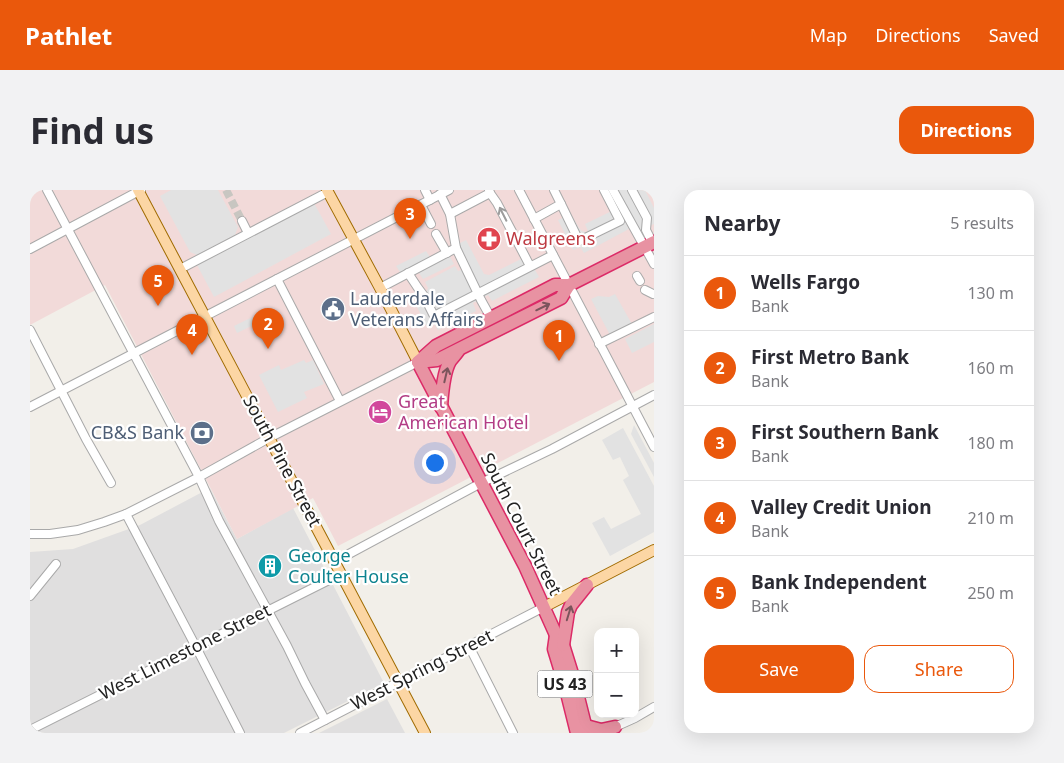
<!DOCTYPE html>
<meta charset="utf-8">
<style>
body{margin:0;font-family:"Noto Sans",sans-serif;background:#f2f2f3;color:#2b2b33}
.controls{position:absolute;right:15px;bottom:15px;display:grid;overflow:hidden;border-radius:10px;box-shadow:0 5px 20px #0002}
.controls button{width:45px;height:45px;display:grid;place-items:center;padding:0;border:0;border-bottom:1px solid #e1e1e2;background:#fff;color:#2b2b33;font:25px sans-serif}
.you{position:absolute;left:404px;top:272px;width:18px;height:18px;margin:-12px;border:4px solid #fff;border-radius:50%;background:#1a73e8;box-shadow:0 0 0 8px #1a73e833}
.badge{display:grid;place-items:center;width:32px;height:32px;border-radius:50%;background:#ea580c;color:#fff;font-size:16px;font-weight:700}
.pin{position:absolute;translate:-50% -41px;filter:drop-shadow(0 1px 2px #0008)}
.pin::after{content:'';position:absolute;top:26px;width:18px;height:15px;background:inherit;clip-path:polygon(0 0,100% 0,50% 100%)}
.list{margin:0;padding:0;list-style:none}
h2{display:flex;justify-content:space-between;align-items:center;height:65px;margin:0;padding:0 20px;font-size:21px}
h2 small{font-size:16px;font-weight:400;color:#7c7c81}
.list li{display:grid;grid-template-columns:32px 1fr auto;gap:15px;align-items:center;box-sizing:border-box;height:75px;padding:0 20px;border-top:1px solid #e1e1e2}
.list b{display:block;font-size:19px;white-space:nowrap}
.list p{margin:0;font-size:16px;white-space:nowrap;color:#7c7c81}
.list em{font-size:16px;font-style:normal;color:#7c7c81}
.actions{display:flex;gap:10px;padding:15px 20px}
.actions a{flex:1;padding:11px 0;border:1px solid #ea580c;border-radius:15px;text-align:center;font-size:18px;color:#ea580c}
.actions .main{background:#ea580c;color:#fff}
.map{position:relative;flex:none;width:624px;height:543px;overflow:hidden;border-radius:15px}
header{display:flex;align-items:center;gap:30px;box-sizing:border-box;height:70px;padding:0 25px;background:#ea580c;color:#fff}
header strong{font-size:24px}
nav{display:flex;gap:28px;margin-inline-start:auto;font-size:18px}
.intro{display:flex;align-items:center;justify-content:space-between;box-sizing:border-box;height:120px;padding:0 30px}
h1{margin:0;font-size:35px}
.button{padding:12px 22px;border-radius:15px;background:#ea580c;color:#fff;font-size:18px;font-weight:700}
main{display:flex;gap:30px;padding:0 30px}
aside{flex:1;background:#fff;border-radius:15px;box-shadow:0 5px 20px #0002}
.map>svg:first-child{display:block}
.residential{fill:#e0dfdf}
.commercial{fill:#f2dad9}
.parking{fill:#e2e2e2}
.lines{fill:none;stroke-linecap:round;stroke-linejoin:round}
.minor-tunnel{stroke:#c8c6c1;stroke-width:8;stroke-dasharray:8 4;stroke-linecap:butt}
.minor-casing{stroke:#a9a9a9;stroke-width:10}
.major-casing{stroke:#a06b00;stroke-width:12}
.highway-casing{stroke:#dc2a67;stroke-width:15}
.minor{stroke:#fff;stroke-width:8}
.major{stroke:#fcd6a4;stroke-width:10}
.highway{stroke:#e892a2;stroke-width:12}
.oneway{stroke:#9c9c9c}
.oneway2{stroke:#7b545c}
.labels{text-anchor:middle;stroke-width:4.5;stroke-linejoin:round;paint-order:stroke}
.shield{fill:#fff;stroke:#646464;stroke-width:1}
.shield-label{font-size:16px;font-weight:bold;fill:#222}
.health-label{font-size:18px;fill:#be3a42;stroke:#fff;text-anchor:start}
.service-label{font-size:18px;fill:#4e5e75;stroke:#fff;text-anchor:start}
.hotel-label{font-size:18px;fill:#b23c85;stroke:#fff;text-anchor:start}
.street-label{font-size:18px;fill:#222;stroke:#fff}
.culture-label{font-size:18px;fill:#0d838f;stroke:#fff;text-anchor:start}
</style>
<header>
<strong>Pathlet</strong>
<nav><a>Map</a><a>Directions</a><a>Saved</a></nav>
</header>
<div class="intro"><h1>Find us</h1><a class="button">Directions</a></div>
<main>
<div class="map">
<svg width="624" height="543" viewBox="0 0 624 543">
<rect width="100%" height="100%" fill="#f2efe9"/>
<g class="residential">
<path d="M180,298L207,349L263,318L354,493L254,543H0V362L43,359L110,335Z"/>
<path d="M357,509L375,543H289Z"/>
</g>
<path class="commercial" d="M0,0H624V192L308,356L283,308L207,349L75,95L0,135Z"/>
<g class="parking">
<path d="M141,0H188L208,37L205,45L167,65L160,62L130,6Z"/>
<path d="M587,0H615L624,18V34L609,41Z"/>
<path d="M284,13L301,44L184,107L167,75Z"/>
<path d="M588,18L599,39L554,63L550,57L543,60L528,30L541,24L549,38L552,41L556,42L558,41L555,34Z"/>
<path d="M436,50L454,84L459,85L491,69L495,75L505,80L509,87L462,111L458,105L443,113L446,121L408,140L404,134L397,137L386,115L392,112L398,98L395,92L425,76L428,81L431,80L430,53Z"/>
<path d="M396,61L400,67H420L424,74L393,89L389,83L370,82L366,76Z"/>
<path d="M585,104L603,136L580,145L561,109L568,106L579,107Z"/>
<path d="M235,121L238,128L207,143L204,136Z"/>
<path d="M624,134V152L602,163L595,149Z"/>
<path d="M274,170L276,173L283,170L294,194L274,202L277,208L248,222L229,185L249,175L251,180Z"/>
<path d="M604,235L624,273V287L601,244Z"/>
<path d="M593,238L624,296V342L580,366L562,333L574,327L581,339L611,324L593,290L599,286L590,267L583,270L572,250Z"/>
</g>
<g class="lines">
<path class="minor-tunnel" d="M196,0L212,31"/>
<g class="minor-casing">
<g id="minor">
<path d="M17,0L169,287L189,331L257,456L275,493L295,530"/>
<path d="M395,0L400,10"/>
<path d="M489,0L624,257"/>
<path d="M583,0L624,74"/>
<path d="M602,0L617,28L616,40L622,52"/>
<path d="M460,3L467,13L500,76"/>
<path d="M531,14L549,51L590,31L574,0"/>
<path d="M391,15L401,34"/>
<path d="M420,24L460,3L459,0"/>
<path d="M504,29L531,14L524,0"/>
<path d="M212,31L218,43"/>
<path d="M406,44L417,63"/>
<path d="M426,58L451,110L461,128"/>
<path d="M0,59L111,0"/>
<path d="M150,79L298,2"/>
<path d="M378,83L388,98L394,106L404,126L523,65"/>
<path d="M607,86L610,91"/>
<path d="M247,89L310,211"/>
<path d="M350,98L426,58L420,24L410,4"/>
<path d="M615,100L623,104"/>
<path d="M0,140L56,249L81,293"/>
<path d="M569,154L624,127"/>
<path d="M0,217L419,0"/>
<path d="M96,324L166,457L210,543"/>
<path d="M0,344H20L48,340L74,332L96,324L169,287L239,248L388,172"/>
<path d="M304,372L451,293L522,259L624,205"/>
<path d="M0,406L26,374"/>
<path d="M439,456L483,543"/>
<path d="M585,537L605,528L624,517"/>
<path d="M0,540L311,384"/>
<path d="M270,543L514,417"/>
</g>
</g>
<g class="major-casing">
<g id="major">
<path d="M108,0L395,543"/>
<path d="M297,0L350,98L388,172"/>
<path d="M514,417L624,360"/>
</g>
</g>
<g class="highway-casing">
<g id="highway">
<path d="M388,172L495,376L526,445L533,455L543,487L557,543"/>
<path d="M388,172L406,156L494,111L525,95H539L624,52"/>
<path d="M388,172L407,170L531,108L539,95"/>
<path d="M411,217C412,204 413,183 420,171C422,168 426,164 428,161"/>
<path d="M526,445L524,459L535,495L547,543"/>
<path d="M533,455L538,422L541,415L557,395"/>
<path d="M556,536L571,540L585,537"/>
</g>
</g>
<use href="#minor" class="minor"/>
<use href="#major" class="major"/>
<use href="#highway" class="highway"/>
</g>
<defs><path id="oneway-shaft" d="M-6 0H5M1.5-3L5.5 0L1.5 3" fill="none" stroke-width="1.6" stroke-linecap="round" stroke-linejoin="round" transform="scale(1.25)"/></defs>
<use class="oneway" href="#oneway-shaft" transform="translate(473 24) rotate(-117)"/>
<g class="oneway2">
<use href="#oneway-shaft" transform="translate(513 117) rotate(-26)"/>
<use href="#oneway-shaft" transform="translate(416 185) rotate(-77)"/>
<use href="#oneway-shaft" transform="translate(539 423) rotate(-73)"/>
</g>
<defs>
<g id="pharmacy-disc" transform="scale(1.25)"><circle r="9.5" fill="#e0444e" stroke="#fff"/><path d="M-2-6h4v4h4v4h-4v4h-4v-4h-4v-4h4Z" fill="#fff"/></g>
<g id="civic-disc" transform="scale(1.25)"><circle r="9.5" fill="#5c6f8a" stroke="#fff"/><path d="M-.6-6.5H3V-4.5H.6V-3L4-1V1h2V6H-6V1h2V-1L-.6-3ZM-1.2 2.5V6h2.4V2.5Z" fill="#fff"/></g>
<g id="hotel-disc" transform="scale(1.25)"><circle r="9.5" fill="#d1479c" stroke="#fff"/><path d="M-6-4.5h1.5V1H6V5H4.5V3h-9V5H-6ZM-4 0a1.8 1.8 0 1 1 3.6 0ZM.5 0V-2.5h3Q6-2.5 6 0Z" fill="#fff"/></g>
<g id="bank-disc" transform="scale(1.25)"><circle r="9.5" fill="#5c6f8a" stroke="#fff"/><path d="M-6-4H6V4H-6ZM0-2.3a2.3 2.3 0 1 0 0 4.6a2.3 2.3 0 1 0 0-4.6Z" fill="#fff"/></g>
<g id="building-disc" transform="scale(1.25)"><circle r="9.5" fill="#0f9aa8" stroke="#fff"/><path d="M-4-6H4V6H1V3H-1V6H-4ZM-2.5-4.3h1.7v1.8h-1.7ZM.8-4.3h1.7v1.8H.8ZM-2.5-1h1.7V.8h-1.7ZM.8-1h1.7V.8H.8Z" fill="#fff"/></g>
</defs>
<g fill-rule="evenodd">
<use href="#pharmacy-disc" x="459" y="49"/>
<use href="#civic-disc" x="303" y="119"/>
<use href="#hotel-disc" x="350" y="222"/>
<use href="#bank-disc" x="172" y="243"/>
<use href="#building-disc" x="240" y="376"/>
</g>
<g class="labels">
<rect class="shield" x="507.5" y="480.5" width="55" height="27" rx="4"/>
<g class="shield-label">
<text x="535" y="500">US 43</text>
</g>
<g class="health-label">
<text x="476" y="55">Walgreens</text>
</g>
<g class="service-label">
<text x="320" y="115">Lauderdale<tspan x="320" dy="21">Veterans Affairs</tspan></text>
<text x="154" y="249" text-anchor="end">CB&amp;S Bank</text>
</g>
<g class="hotel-label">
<text x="368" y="218">Great<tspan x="368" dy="21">American Hotel</tspan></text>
</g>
<g class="street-label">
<text transform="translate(252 271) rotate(62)" y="6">South Pine Street</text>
<text transform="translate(491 334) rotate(63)" y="6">South Court Street</text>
<text transform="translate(155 462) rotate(-27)" y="6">West Limestone Street</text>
<text transform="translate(392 480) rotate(-27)" y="6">West Spring Street</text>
</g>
<g class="culture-label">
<text x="258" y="372">George<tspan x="258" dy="21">Coulter House</tspan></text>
</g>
</g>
</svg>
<div class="controls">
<button>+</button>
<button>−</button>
</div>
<div class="you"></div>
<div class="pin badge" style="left:529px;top:171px">1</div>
<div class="pin badge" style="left:238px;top:159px">2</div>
<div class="pin badge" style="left:380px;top:49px">3</div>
<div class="pin badge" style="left:162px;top:165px">4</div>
<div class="pin badge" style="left:128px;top:116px">5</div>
</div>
<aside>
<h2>Nearby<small>5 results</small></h2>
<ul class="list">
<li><span class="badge">1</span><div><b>Wells Fargo</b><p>Bank</p></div><em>130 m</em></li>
<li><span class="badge">2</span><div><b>First Metro Bank</b><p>Bank</p></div><em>160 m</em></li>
<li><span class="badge">3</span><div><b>First Southern Bank</b><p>Bank</p></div><em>180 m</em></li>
<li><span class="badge">4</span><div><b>Valley Credit Union</b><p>Bank</p></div><em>210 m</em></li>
<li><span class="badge">5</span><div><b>Bank Independent</b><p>Bank</p></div><em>250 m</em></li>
</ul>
<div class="actions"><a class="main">Save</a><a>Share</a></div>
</aside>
</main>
